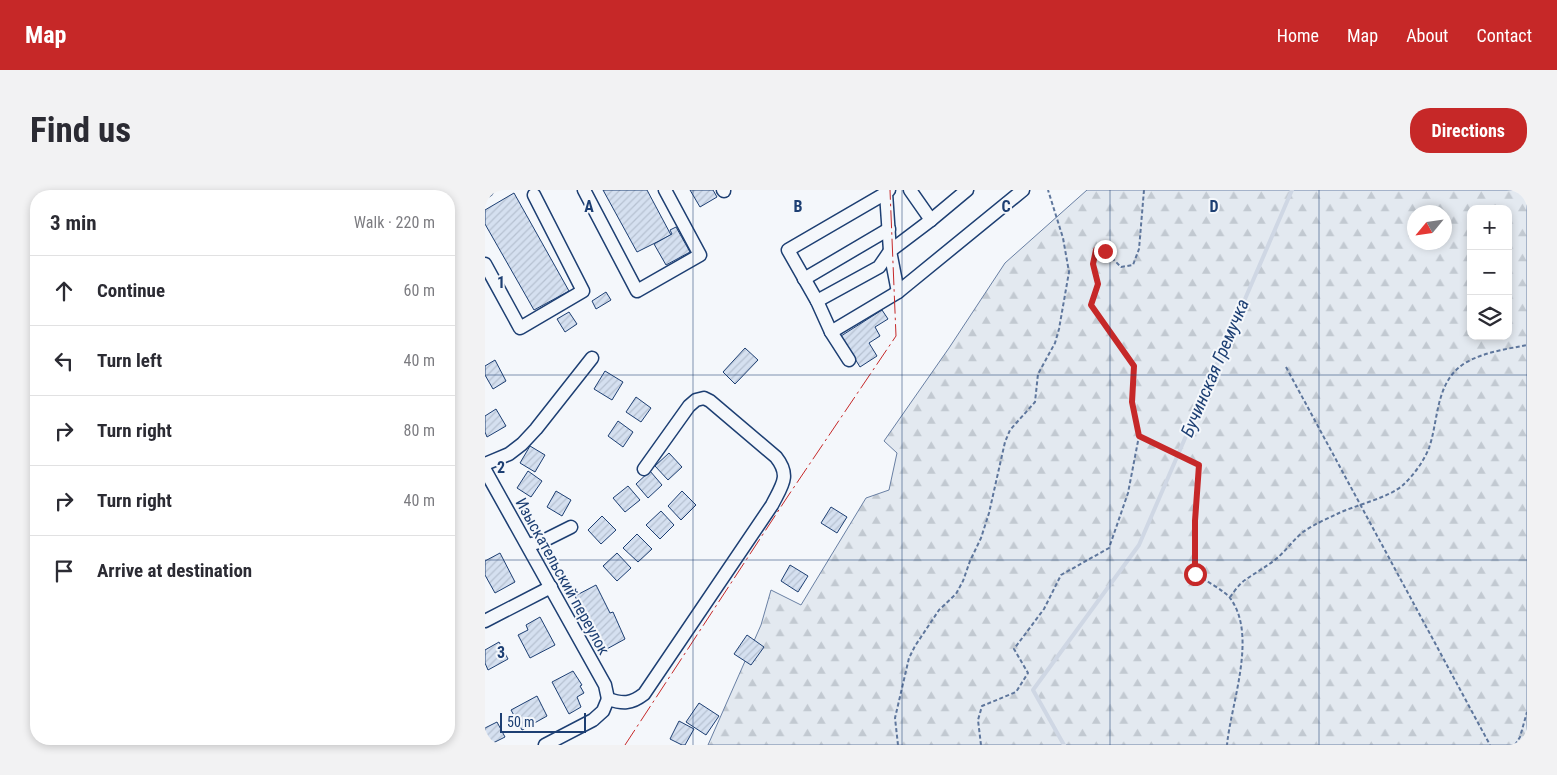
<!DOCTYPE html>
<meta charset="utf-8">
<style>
body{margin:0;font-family:"Roboto Condensed",sans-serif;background:#f2f2f3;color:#2b2b33}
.controls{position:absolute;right:15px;top:15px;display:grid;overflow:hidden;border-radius:10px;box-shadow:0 2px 8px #0003}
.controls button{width:45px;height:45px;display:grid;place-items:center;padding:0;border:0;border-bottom:1px solid #e1e1e2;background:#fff;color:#2b2b33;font:25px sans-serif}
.compass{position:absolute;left:922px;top:15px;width:45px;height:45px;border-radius:50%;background:#fff;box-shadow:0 2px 8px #0003;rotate:241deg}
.scale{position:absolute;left:15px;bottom:12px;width:86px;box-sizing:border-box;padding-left:5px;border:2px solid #1d3f73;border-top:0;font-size:14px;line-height:18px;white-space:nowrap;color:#1d3f73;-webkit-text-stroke:4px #f4f7fb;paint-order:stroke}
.stop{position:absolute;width:15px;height:15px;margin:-11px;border:4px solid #c62828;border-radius:50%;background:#fff}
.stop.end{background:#c62828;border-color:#fff;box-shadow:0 1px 5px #0008}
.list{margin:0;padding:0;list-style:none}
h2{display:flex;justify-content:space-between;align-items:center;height:65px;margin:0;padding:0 20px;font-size:21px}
h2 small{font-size:16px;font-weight:400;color:#7c7c81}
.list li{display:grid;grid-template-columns:32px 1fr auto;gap:15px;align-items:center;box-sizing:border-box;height:70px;padding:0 20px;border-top:1px solid #e1e1e2}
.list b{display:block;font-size:19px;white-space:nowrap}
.list em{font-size:16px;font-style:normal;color:#7c7c81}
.icon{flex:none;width:28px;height:28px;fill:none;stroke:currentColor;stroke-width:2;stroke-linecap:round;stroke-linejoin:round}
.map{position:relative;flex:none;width:1042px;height:555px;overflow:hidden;border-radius:20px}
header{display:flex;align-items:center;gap:30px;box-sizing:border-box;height:70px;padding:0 25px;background:#c62828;color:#fff}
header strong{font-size:24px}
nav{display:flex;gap:28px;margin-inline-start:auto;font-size:18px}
.intro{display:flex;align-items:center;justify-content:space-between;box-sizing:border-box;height:120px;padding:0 30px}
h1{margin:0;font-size:35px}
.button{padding:12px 22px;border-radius:20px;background:#c62828;color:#fff;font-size:18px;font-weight:700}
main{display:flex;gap:30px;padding:0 30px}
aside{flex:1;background:#fff;border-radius:20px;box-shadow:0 2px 8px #0003}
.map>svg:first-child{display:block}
.forest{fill:url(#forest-firs);stroke:#687fa3;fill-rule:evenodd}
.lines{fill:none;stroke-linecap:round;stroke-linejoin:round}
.stream{stroke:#cfd7e4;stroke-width:4}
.building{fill:url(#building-hatch);stroke:#1d3f73}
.minor-casing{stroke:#1d3f73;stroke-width:15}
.path{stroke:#5e769c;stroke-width:2;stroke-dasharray:4 2.5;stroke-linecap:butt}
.minor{stroke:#f4f7fb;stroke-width:12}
.power{stroke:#c62828;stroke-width:1;stroke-dasharray:18 4 2.5 4;stroke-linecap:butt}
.route{stroke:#c62828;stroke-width:6}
.grid{fill:none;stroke:#1d3f73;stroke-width:1;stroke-opacity:0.55}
.labels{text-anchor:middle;stroke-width:4;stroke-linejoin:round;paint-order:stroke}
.street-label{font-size:16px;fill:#1d3f73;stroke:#f4f7fb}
.water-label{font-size:18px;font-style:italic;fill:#1d3f73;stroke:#f4f7fb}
.grid-label{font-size:16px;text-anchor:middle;font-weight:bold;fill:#1d3f73;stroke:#f4f7fb;stroke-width:4;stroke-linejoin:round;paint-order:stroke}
</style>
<header>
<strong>Map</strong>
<nav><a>Home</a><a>Map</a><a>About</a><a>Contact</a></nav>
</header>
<div class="intro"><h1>Find us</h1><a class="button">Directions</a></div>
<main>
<aside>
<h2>3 min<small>Walk · 220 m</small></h2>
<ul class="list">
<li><svg class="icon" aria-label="ahead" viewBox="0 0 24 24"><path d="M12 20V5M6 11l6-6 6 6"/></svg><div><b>Continue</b></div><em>60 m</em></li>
<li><svg class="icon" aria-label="left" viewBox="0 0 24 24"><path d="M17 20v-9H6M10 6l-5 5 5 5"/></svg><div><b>Turn left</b></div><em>40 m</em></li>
<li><svg class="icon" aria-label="right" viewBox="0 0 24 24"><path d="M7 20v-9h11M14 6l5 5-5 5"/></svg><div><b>Turn right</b></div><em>80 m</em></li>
<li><svg class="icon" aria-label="right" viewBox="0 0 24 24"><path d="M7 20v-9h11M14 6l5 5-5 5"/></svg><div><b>Turn right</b></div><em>40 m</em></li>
<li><svg class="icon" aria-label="arrive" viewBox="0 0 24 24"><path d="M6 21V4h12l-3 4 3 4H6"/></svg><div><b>Arrive at destination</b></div></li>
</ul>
</aside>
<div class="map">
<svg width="1042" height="555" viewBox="0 0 1042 555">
<defs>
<pattern id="forest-firs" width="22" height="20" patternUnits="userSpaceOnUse" patternTransform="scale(1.25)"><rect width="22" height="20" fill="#e3e9f0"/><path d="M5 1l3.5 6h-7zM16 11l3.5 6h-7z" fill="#c2c9d1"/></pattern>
<pattern id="building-hatch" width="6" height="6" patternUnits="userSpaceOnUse" patternTransform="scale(1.25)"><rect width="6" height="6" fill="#d5e0f0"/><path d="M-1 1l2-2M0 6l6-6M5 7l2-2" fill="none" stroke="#b6c1d1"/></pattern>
</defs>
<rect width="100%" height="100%" fill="#f4f7fb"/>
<path class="forest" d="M602,0H1042V555H223L276,435L286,400L316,415L381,308L404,300L412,263L399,251L464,158L520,73ZM986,19H1023V146H986ZM929,22H959V52H929Z"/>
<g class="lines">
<path class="stream" d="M579,555L548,500L654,355L807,0"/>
</g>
<g class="building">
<path d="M118,0H162L186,45L152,62Z"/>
<path d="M205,0H228L232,7L215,17Z"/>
<path d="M29,3L84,101L49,120L0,34V20Z"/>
<path d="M191,37L205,62L181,75L169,54L187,44L185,40Z"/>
<path d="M121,102L126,110L111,119L107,111Z"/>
<path d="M397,120L403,129L390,137L395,146L384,153L392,166L375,177L356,146Z"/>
<path d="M84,122L92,134L80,142L72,129Z"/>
<path d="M260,158L273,170L250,194L238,182Z"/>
<path d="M10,170L21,191L8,199L0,185V176Z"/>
<path d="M120,181L138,192L127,210L109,199Z"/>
<path d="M151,207L166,218L156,232L141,222Z"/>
<path d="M11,219L21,236L2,247L0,242V226Z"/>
<path d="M133,231L148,242L138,257L123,246Z"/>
<path d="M45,256L60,265L50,282L35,273Z"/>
<path d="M184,263L197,277L183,290L170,276Z"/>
<path d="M43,281L57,291L46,307L32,298Z"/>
<path d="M165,281L177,295L163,308L151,294Z"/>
<path d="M143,296L155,310L140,322L128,308Z"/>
<path d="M71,301L86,310L77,326L62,317Z"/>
<path d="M197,301L211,315L196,330L183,316Z"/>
<path d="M346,317L362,327L352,343L336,333Z"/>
<path d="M176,321L189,335L175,349L161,335Z"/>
<path d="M117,326L131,340L116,354L103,340Z"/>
<path d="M152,344L167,359L153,372L138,358Z"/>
<path d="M15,363L30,392L10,403L0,385V371Z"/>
<path d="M132,363L146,378L132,391L118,376Z"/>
<path d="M305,375L323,386L313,402L296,391Z"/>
<path d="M111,395L125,423L128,422L140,449L120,460L106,434H103L90,406Z"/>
<path d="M55,427L70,455L45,468L33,445L43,440L41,435Z"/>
<path d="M262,445L279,457L266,475L249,464Z"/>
<path d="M14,452L23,469L3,480L0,473V460Z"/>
<path d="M88,481L97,495L95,496L99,503L92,507L96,517L84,524L67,492Z"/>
<path d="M52,506L62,526L37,540L26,520Z"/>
<path d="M214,513L234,526L221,545L201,532Z"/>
<path d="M194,531L209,539L200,555H197L185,549Z"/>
<path d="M12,532L20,547L4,555L0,548V538Z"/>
</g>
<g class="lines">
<g class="minor-casing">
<g id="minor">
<path d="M99,0L152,101L215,65L180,0"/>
<path d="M238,0L239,1"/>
<path d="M404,0L401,3L405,61L413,102"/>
<path d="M425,0L446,30"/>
<path d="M0,1L2,0"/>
<path d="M0,74L35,138L98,101L49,5"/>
<path d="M319,89L404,39"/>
<path d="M332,111L394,77L405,61L446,30L482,0"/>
<path d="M346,142L413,102L538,0"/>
<path d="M364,170L346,142L332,111L303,60L401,3"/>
<path d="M0,274L24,264L37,254L51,239L107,168"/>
<path d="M0,280L120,495L123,509"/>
<path d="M43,355L58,351L86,337"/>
<path d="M0,431L66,397"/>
<path d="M123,509C138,514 146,514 159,504L287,315C297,295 306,286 291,267L225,211L219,208L211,210L204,216L159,279"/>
<path d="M60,555L108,530L118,521L123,509"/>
</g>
</g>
<g class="path">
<path d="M659,0L654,59L648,75L636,77L620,61L611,60L608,74L613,94L606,115L649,176L647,212L654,246L714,275L710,331V384C718,389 740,401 745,408C773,445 746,513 742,555"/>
<path d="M801,177L1005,555"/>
<path d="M745,407C749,402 754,394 760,390C770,383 781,377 791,369C801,361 808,350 818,342C828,335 841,329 852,324C870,315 904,308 918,295C928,286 939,271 944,258C954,229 950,192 980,173C999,162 1022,159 1042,155"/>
<path d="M413,555L410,528L424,468L430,456L454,420L471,404L478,391L485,371L496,348L504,323L520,252L525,240L550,212L553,184L570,153L574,139L584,82L578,48L563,0"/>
<path d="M496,555L493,530L497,516L531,502L543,483L529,459L559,419L576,385L624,358L643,303L654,246"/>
<path d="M1030,555L1035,547L1042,522"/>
</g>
<use href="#minor" class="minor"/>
<path class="power" d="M140,555L303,306L411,146L405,0"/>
</g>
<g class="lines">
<path class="route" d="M620,61L611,60L608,74L613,94L606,115L649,176L647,212L654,246L714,275L710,331V384"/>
</g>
<path class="grid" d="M208,0V555M417,0V555M625,0V555M834,0V555M0,185H1042M0,370H1042"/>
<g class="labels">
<g class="street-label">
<text transform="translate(78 386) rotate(61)" y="6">Изыскательский переулок</text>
</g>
<g class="water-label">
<text transform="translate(730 178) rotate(-67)" y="6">Бучинская Гремучка</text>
</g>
</g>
<g class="grid-label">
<text x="104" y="22">A</text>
<text x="313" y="22">B</text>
<text x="521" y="22">C</text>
<text x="729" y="22">D</text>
<text x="16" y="98">1</text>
<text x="16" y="283">2</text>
<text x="16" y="468">3</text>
</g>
</svg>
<div class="controls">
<button>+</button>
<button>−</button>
<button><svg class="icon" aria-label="layers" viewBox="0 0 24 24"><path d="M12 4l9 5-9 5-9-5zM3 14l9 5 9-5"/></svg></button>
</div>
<svg class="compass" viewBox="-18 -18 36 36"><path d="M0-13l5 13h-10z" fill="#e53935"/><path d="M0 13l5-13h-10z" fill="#7c7c81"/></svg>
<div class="scale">50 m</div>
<div class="stop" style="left:710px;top:384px"></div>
<div class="stop end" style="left:620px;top:61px"></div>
</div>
</main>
